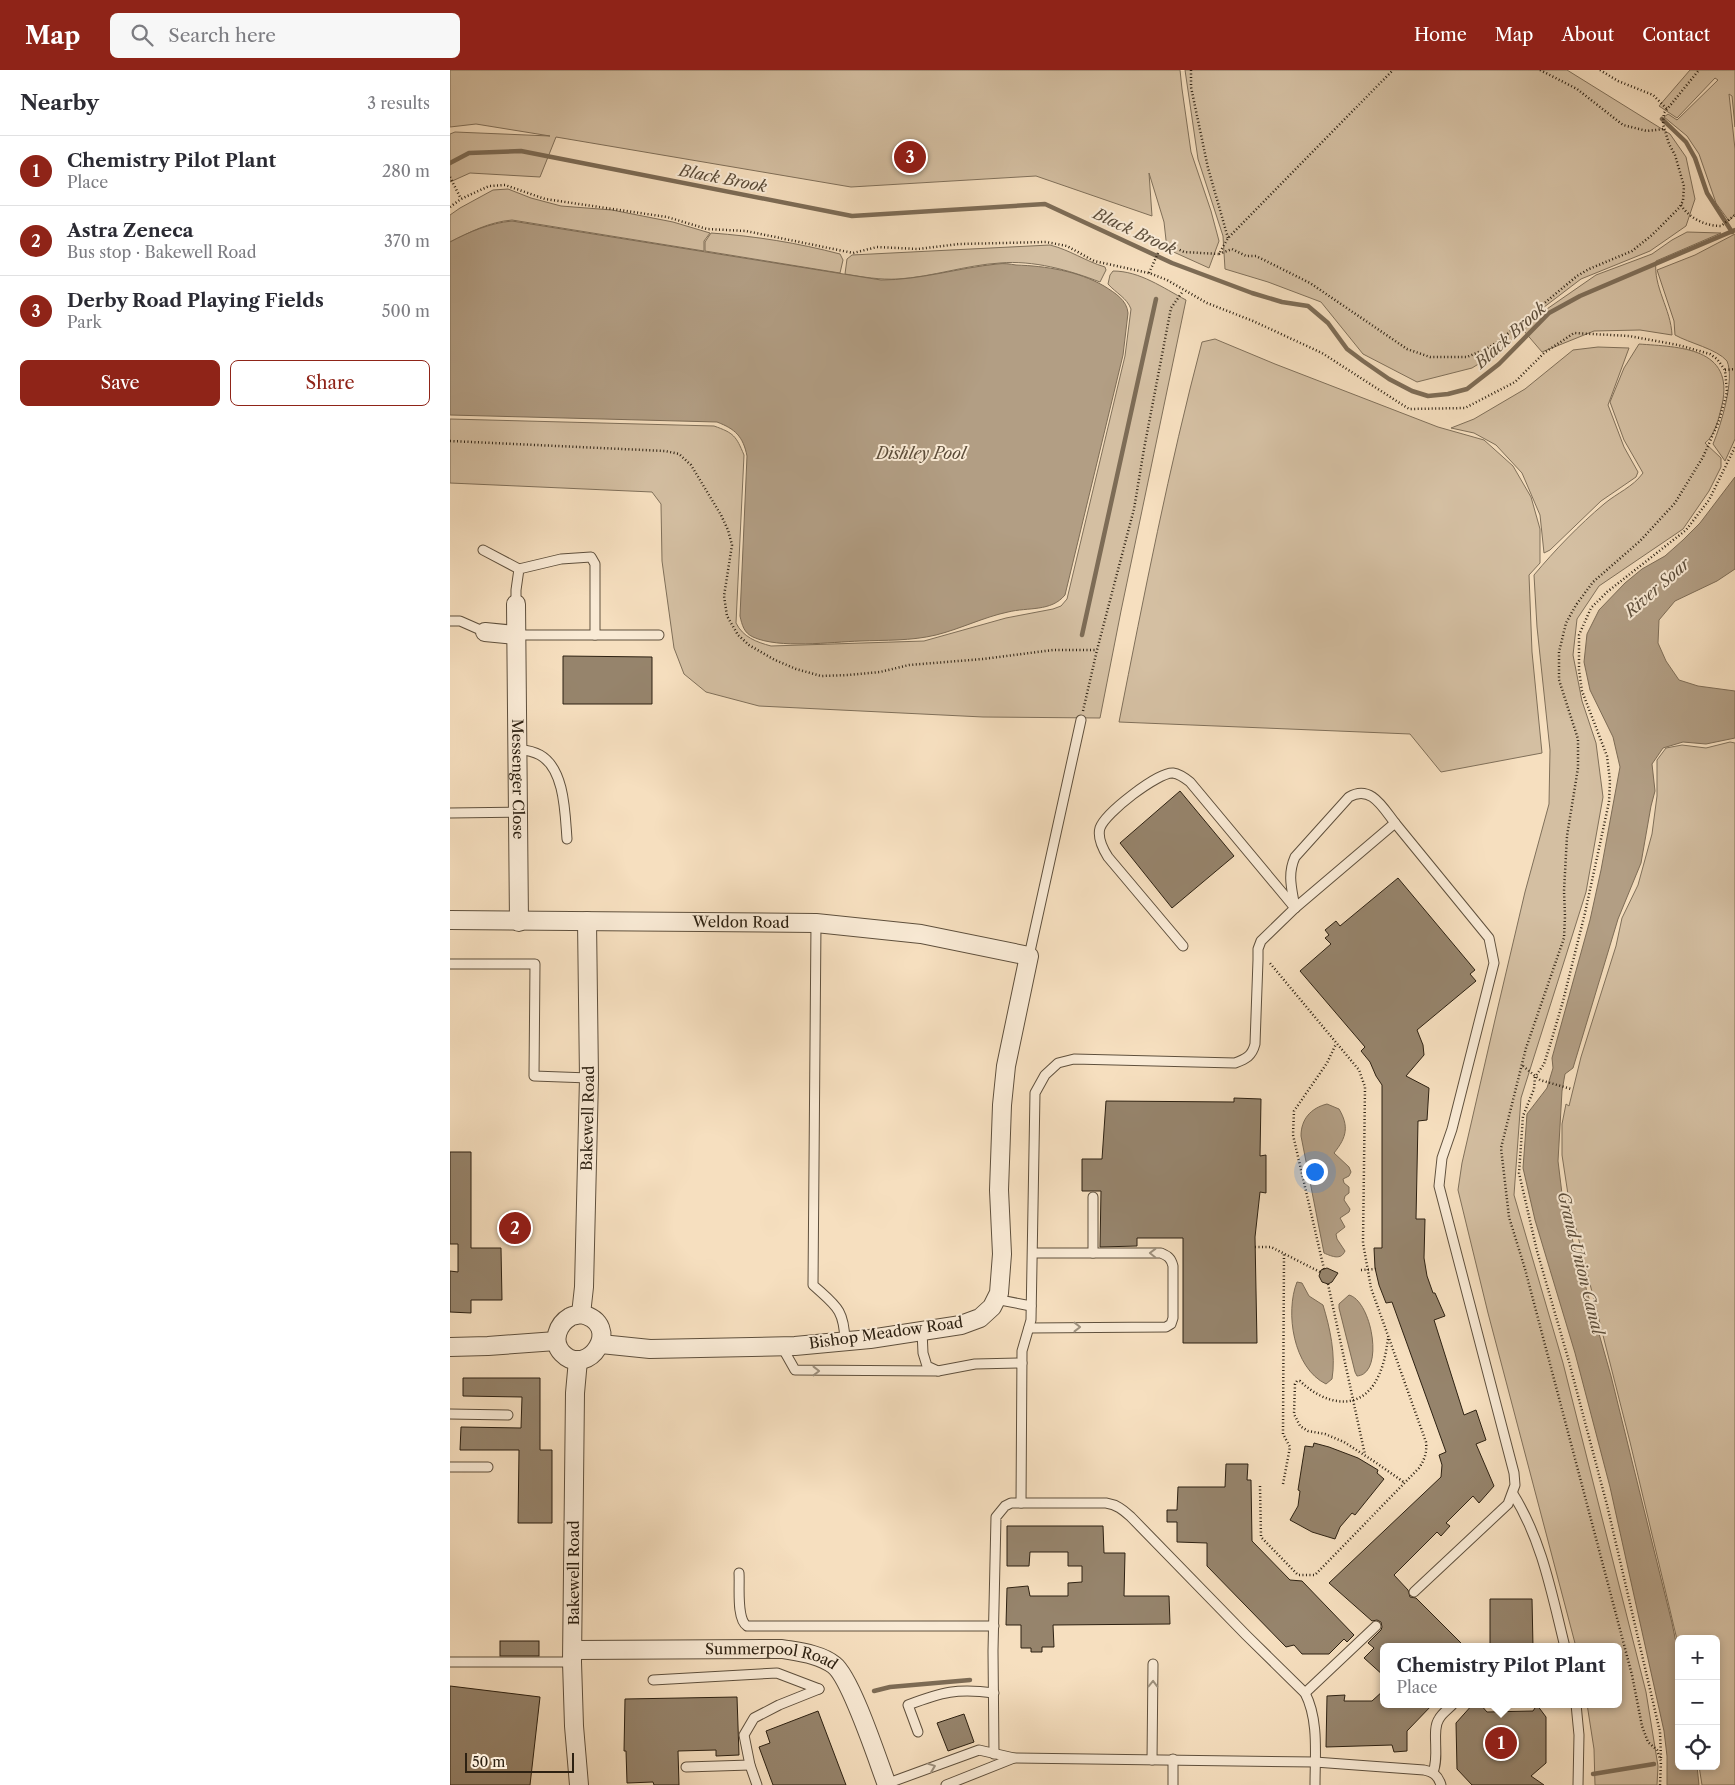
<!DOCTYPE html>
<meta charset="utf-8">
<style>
body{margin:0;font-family:"Libre Caslon Text",serif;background:#f7f7f7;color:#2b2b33}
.controls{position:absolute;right:15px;bottom:15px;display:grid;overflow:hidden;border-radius:8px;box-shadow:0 2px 8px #0003}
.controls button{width:45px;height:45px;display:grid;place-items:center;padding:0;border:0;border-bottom:1px solid #e1e1e2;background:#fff;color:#2b2b33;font:25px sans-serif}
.scale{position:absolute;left:15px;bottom:12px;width:109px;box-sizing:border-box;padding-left:5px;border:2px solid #2d2112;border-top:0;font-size:14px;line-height:18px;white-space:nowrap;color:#2d2112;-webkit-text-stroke:4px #f9ead5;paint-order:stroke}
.you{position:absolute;left:864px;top:1101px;width:18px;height:18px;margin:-12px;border:4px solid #fff;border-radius:50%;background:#1a73e8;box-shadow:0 0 0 8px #1a73e833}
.badge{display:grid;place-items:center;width:32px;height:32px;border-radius:50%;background:#8f2418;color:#fff;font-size:16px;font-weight:700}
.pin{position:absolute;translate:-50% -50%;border:2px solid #fff;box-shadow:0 1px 5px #0006}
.popup{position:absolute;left:930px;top:1573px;width:242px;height:65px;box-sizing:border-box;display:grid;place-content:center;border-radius:8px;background:#fff;filter:drop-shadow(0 1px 4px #0005);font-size:16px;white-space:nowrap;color:#7c7c81}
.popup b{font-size:19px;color:#2b2b33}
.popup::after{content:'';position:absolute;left:50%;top:100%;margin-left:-10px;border:10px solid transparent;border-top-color:#fff}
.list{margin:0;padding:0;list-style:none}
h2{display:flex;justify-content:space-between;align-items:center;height:65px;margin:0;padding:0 20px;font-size:21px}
h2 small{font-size:16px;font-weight:400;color:#7c7c81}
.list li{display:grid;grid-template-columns:32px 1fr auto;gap:15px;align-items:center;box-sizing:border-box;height:70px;padding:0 20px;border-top:1px solid #e1e1e2}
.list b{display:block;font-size:19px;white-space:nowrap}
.list p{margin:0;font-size:16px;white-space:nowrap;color:#7c7c81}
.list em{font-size:16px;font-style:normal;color:#7c7c81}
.actions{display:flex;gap:10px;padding:15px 20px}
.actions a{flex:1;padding:11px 0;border:1px solid #8f2418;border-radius:8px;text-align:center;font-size:18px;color:#8f2418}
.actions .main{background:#8f2418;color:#fff}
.icon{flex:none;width:28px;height:28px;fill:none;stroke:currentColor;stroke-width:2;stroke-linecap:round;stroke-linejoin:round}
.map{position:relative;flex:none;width:1285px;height:1715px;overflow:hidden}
header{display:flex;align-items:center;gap:30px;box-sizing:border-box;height:70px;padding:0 25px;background:#8f2418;color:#fff}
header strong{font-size:24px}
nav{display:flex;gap:28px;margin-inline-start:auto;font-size:18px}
.search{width:350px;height:45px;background:#f7f7f7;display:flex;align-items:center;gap:12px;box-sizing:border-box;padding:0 18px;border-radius:8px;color:#7c7c81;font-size:19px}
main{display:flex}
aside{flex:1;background:#fff}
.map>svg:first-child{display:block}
.green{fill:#d4bfa2;stroke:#80705a}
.water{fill:#b29e84;stroke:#7d6c56}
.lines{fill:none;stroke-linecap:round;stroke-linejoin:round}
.stream{stroke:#7d6c56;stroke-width:4.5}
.building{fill:#96846c;stroke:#2d2112}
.service-casing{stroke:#5f503d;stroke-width:11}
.minor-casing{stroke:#5f503d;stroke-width:20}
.path{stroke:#2d2112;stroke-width:2.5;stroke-dasharray:1 2.5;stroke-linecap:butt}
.service{stroke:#f9ead5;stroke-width:9}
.minor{stroke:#f9ead5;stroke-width:18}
.oneway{stroke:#9d907d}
.labels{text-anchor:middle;stroke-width:4;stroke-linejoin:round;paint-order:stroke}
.street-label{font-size:15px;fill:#2d2112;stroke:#f9ead5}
.water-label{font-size:16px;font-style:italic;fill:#5c4d3a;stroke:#f9ead5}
</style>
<header>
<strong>Map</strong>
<div class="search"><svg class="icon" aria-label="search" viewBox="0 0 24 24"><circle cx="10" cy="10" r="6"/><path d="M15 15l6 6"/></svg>Search here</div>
<nav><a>Home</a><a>Map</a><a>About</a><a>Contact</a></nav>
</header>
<main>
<aside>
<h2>Nearby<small>3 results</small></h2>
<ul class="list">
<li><span class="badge">1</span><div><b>Chemistry Pilot Plant</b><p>Place</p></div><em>280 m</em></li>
<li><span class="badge">2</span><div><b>Astra Zeneca</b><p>Bus stop · Bakewell Road</p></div><em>370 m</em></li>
<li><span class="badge">3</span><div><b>Derby Road Playing Fields</b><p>Park</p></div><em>500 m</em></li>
</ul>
<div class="actions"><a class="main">Save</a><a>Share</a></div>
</aside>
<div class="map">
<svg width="1285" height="1715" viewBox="0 0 1285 1715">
<rect width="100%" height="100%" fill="#f6dfbf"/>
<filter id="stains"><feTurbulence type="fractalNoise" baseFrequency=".004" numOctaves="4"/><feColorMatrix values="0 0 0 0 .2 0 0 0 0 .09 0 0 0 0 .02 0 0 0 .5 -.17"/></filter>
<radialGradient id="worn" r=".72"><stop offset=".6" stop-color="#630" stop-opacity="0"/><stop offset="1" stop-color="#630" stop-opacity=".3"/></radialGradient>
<g class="green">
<path d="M0,0H730L732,19L741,82L761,141L769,171L759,198L717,179L714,152L699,103L702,146L586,106L401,117L106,67L90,107L20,103L0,112V64L5,62L100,66L26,54L0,57Z"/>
<path d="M735,0H1117L1220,64L1236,87L1245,129L1236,156L1200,181L1131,209L1081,247L1056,277L1022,298L967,312L913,284L871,232L818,212L775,199L773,166L748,89Z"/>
<path d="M1240,0H1285V57L1282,26L1279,24L1285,79V144L1279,151L1266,133L1249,84L1237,66L1214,47L1218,44L1227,50L1268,10L1265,8L1227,48L1209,36Z"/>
<path d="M58,119L81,128L111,136L162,140L223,152L260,163L254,171V181L62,150C39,152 20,162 0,172V145L10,138L43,120Z"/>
<path d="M1237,162L1271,163L1206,191C1203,217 1221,239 1222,265L1190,260L1144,261L1092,282L1074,261L1081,250L1146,205L1202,184L1222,170Z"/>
<path d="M261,163C305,166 348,173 390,184L393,190L390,203L255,181V172Z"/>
<path d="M1285,164V369L1275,391L1263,374C1271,355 1285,309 1277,291C1267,279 1239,273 1225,265L1224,251L1207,200L1245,185Z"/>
<path d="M600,175C620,180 635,191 655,197L656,200L650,212C619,200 583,190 550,193C516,195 482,207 448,209C430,210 413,207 395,204L397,189L402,185Z"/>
<path d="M663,201C690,201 713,218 736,230L671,541L650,648L533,647L309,636L256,622L234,604L224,578L212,491L211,434L202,422L0,413V349L264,356C284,363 286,366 294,385L286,553C293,567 306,572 321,576L474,571L556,548L603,539L611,536L617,529L675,286L681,239C677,228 666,223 658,214L660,205Z"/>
<path d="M765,269L825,294L988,357L1034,370L1063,396L1081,427L1090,459V493L1079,505L1082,582L1092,683L991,702L960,664L669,652C694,525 719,397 752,272Z"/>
<path d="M1189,274C1229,277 1285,277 1272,335C1269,347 1265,366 1255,373L1271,388V397L1259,421L1233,459L1149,516L1127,549L1123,585L1132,631L1146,673L1153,727L1136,822L1071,1028L1064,1125L1113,1293L1196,1622L1208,1696L1207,1715H1145L1144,1679L1137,1634H1168V1577H1126L1038,1243L1008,1120L1012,1093L1047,941L1075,822L1099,734L1100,680L1087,557L1084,505C1105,480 1129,455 1154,434C1167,423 1183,417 1193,403L1174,370L1160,332L1174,298Z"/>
<path d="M1148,277L1179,278L1158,335L1174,377L1188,402L1186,407L1151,431L1100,480L1094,483L1090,445L1072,403L1046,375L1024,363L1001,358L1024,349L1075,319L1123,280Z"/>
<path d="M1280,672L1285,673V1715H1252L1249,1696H1266V1569H1229V1578L1180,1372L1119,1131L1112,1085V1054L1116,1034L1119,1036L1131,987L1166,876L1172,848L1188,815L1202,764L1207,726V690L1216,678L1232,675L1256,678Z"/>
</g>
<g class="water">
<path d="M62,151L431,210C470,210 508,198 547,194C554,193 560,194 566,195C596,196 628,201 654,216C665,223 677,230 678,243L673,285L615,525C601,542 578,537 558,542C534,547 510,559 486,565C461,571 435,570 410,571C381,572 329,579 303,567C294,563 292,555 290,546L297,386C293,366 285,359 267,352L0,345V172C19,162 40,153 62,151Z"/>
<path d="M1285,407V499L1267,511L1225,531L1209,550L1208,573L1216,591L1229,610L1248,616L1285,621V668L1256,674L1233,672L1213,678L1202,694L1205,721L1201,736L1191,793L1168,849L1123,998L1115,1004L1112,1021L1108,1091L1114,1140L1161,1306L1222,1553L1229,1587V1696H1247L1249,1715H1217V1686L1214,1661L1160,1417L1125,1283L1085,1150L1073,1098L1077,1044L1097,1018L1103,998L1102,988L1140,850L1151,800L1170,697L1163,667L1140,620L1134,592L1137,564L1149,540L1175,513L1192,499L1215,486L1233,470L1250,453Z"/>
<path d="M877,1034L889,1039C899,1056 897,1067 884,1083L899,1097L901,1102L899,1106L893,1109L894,1113L899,1117V1123L895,1126L894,1130L900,1139L899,1142L890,1148L895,1157L886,1164L887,1169L895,1181C891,1190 883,1187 874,1183L851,1066C851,1049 861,1038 877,1034Z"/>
<path d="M847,1212L852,1213L859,1226L873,1235C880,1258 886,1285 882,1309L876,1314C843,1298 835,1242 847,1212Z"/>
<path d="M899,1225C922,1231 935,1304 907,1306L905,1302L889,1238V1234Z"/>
</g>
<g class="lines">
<g class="stream">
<path d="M1212,49L1236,72L1245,88L1257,123L1282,162"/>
<path d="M0,93L19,83L71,81L402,146L595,134L722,193L802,223L832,232L858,236L878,253L897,279L913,291L939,309L962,321L978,326L998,324L1017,319L1049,294L1099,243L1130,226L1285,160"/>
<path d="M632,565L706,229"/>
<path d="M424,1621L440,1617L520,1610"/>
<path d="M1143,1704L1204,1694"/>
</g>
</g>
<g class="building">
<path d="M113,586L202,587V634H113Z"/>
<path d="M730,721L784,786L722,838L670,773Z"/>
<path d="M948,808L1025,900L1020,904L1026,911L967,960L973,975L974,985L956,1006L979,1018L977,1050L968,1051L966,1149H975L974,1188L977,1206L983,1223H985L995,1246L984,1250L1014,1345L1026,1340L1036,1370L1026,1374L1044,1416L1029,1433L1023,1426L996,1453L1000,1456L991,1466L987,1462L944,1505L958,1520L960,1527L966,1528L1015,1577H934V1606L914,1588L924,1578L918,1573L931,1560L932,1557L931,1552L927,1550L922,1551L879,1513L991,1407L992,1395L989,1385L996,1382L942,1232L936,1233L929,1215L925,1198L924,1178H932V1015L926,1006L920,992L911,981L915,977L850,901L881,874L875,868L879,865L875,860L886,851L890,856Z"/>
<path d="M784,1028L811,1029L810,1086L816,1085V1123L810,1122L805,1167L807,1273H733V1168H687V1176L650,1177L651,1121H632V1089H652L656,1031L784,1032Z"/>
<path d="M0,1082H21V1178H51L52,1230H21V1243L0,1242V1201L8,1202V1174H0Z"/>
<path d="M877,1198L888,1203L882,1212L878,1214L872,1212L869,1206L871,1200Z"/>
<path d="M13,1308H90V1380H102V1453H68L69,1380H10L11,1357L71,1358L72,1327L13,1326Z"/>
<path d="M864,1373L879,1377L908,1388L928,1400L927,1403L934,1409L905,1445L902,1443L890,1457L885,1469L862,1462L840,1450L848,1436L850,1421L848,1420L855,1376L863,1377Z"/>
<path d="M776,1394H798L797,1410H801L802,1471L840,1510L852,1511L904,1565L897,1572L894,1569L879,1584H852L844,1575L836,1577L757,1496V1473L727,1472V1452H717V1440H727L728,1417H775Z"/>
<path d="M557,1456H653L654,1483H675L674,1526H719L720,1554L603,1555L604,1577H592V1582H581V1578H571V1555H556L557,1518L578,1516L580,1526H618V1513L632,1512V1496H618V1482H580L579,1496H557Z"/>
<path d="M1040,1529H1082L1083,1577H1040Z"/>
<rect x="50" y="1571" width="39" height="15"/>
<path d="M0,1616L90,1627L80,1715H0Z"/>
<path d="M934,1620V1634H983L957,1661V1681L944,1682L942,1675L876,1677L877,1626L895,1625L894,1631H922Z"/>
<path d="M287,1627L289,1685L266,1686V1680L228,1681L229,1715H204L203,1712L177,1713L176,1681H174L175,1629Z"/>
<path d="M1023,1634H1030L1037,1642L1083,1641L1087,1635L1096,1647V1693L1081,1706L1094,1715H1022L1007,1699L1006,1653Z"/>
<path d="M368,1641L396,1715H323L309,1677L320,1673L316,1661Z"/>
<path d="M514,1644L524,1672L498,1681L487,1653Z"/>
</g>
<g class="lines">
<g class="service-casing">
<g id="service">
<path d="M33,480L69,499"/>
<path d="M66,534V520L69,499L111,489L141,487L145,494V565"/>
<path d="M0,551H10L35,562"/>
<path d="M66,565H209"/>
<path d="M68,679C76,680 83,681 90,685C115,699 115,744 117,769"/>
<path d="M0,743L69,742"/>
<path d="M845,838C842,819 837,805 845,787L899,727C921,714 933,738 945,753"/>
<path d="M366,853L363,1215C386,1236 394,1239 395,1271"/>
<path d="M733,876L658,787C653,779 647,768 650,758C655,743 708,702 723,703C730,704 735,708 740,712L845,838"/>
<path d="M579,886L631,650"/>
<path d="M0,894H85L84,1006L139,1008"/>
<path d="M583,1183H643V1127"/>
<path d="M545,1229L581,1236"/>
<path d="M579,1258L716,1257L721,1254L723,1248V1196C721,1188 718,1186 711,1183H643"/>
<path d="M472,1261L473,1283L477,1296L488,1301L525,1294L572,1293"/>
<path d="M332,1277L345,1300L488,1301"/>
<path d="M0,1344L58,1345"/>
<path d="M0,1397H38"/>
<path d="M1063,1424C1092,1470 1102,1525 1115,1577"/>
<path d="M571,1433L572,1281L581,1250L585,1023L595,1005L608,993L624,989L785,993C796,989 802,986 805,974L808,890V879L811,871L845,838L945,753L1039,868L1044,893L1002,1059L992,1088L989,1116L1064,1403L1065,1415L1058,1434L964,1522"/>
<path d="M289,1503C290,1516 286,1549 297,1556H544"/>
<path d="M0,1592H122"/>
<path d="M203,1610L327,1603L369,1619"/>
<path d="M855,1623L926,1556"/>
<path d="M1126,1634L1129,1665L1128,1715"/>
<path d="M468,1662L458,1635C492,1622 507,1618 544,1623"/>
<path d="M544,1684L543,1581L546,1447L555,1436L561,1433H656C668,1435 673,1440 681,1447L796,1565L855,1623C869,1650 865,1685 865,1715"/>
<path d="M702,1690L703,1594"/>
<path d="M236,1697L300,1695"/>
<path d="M983,1702C990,1686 981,1660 989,1649C992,1643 999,1639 1003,1634"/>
<path d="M436,1714L529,1680L564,1688L865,1692L974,1700C983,1702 988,1705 991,1715"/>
<path d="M307,1715L300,1695L294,1665L304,1648L329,1635L369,1619"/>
<path d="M496,1715L564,1688"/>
<path d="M723,1715V1689"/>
</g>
</g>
<g class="minor-casing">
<g id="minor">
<path id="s1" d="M66,534L69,852"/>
<path d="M35,562L66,565"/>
<path id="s2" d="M0,850L366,853L471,864L579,886L556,996L552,1035L549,1120L552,1184L549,1223L542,1237L530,1248L511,1255L420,1269L345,1276L200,1279L151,1274"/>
<path id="s3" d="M131,1244L134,1217L139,1008L137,851"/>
<path d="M131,1244C175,1254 138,1310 112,1283C101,1271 108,1254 120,1247C123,1245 128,1245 131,1244Z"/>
<path d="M0,1277L38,1276L106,1271"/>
<path d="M128,1290L125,1323L122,1592L124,1656L129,1715"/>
<path id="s4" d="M124,1580L332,1579C349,1582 370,1584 384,1595C401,1608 428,1691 437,1715"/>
</g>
</g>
<g class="path">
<path d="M741,0V17L758,98L778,168"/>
<path d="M1090,0L1127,19L1173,55L1197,61L1214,59"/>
<path d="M1150,0L1168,11L1203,25L1217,39"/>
<path d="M0,107L11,129"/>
<path d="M1231,135C1239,148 1255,156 1271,156L1285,145"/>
<path d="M0,137L11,129L39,116L55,115L95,129L217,147L257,159L296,161L403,183L427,177L468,179L509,174L596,172L617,176L644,191L699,203L717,210L757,233L803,251L872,283L959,339L1015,338L1065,312L1094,283L1124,263L1179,266L1228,275L1260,284L1267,289L1275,300"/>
<path d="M769,184L782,179L796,186H806L860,213L957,279L980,287H1017L1036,279L1049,271L1127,206L1139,199L1182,181L1202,165L1229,138L1233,131L1234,116L1225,85L1219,74L1213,54L1214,43L1249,0"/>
<path d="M699,203L713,172L734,182L769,184L778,168L943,0"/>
<path d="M0,371L215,381L229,384L241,395L271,445L278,460L282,475L274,526L277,546L288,565L299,575L325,590L346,599L371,606L398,605L430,602L459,595L533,589L603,580H647"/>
<path d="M633,641L647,580L684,439L694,379L721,238L733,221"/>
<path d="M1073,996L1090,1010L1121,1019"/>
<path d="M805,1177H821L870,1202"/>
<path d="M874,1199L843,1065L844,1041L877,993L886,974"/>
<path d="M911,1200L926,1199"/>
<path d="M878,1214L915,1385"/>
<path d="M938,1269C936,1282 934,1295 928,1307C911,1343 875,1335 850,1311H847L845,1314L844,1344L850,1356L858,1361L875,1364L894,1372L925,1392L955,1413"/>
<path d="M833,1414L840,1377L833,1364L834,1184"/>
<path d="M810,1416L811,1467L848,1505H865L969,1398C975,1389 977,1382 976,1372L921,1218L913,1173L915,1017L909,1000L819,892"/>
<path d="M1211,1688L1210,1662L1157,1435L1118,1288L1087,1181L1069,1103L1073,1046L1084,1019L1085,1007L1094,994L1101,972L1113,931L1135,843L1159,732L1160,711L1157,686L1132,621L1129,600V565L1141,538L1157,522L1236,460L1259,430L1285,377"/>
<path d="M1210,1715L1211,1691L1207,1680L1198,1672L1192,1656L1182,1605L1075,1199L1059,1147L1051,1078L1076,978L1114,868L1115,846L1114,821L1117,766L1128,698V669L1109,610V582L1116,553L1126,535L1143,512L1190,471L1225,433L1253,387L1269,351L1277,322L1275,300L1285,299"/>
</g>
<use href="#service" class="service"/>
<use href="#minor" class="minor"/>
</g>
<defs><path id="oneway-chevron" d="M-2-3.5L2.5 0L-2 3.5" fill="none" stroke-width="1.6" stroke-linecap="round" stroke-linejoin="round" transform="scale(1.25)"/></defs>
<g class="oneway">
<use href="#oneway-chevron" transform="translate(703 1183) rotate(-179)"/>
<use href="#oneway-chevron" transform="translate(627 1257)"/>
<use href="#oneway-chevron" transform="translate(366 1301)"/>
<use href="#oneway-chevron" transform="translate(703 1614) rotate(-89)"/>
<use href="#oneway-chevron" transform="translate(482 1697) rotate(-21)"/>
</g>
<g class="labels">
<g class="street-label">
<text dy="5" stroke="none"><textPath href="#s1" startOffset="175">Messenger Close</textPath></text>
<text dy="5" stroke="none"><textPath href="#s2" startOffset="291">Weldon Road</textPath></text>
<text dy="5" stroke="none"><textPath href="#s3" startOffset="196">Bakewell Road</textPath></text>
<text transform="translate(436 1263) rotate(-8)" y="5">Bishop Meadow Road</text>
<text transform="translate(124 1503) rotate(-90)" y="5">Bakewell Road</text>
<text dy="5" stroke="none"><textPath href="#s4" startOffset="198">Summerpool Road</textPath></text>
</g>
<g class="water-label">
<text transform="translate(273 108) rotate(11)" y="6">Black Brook</text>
<text transform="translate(685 161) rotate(25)" y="6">Black Brook</text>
<text transform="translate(1060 265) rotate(-42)" y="6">Black Brook</text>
<text x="471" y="389">Dishley Pool</text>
<text transform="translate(1207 517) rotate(-41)" y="6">River Soar</text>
<text transform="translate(1131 1193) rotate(76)" y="6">Grand Union Canal</text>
</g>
</g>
<rect width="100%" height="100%" filter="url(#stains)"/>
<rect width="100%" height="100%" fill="url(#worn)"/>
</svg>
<div class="controls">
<button>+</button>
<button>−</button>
<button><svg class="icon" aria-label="locate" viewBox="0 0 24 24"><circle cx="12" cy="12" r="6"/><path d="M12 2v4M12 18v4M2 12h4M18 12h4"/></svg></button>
</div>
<div class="scale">50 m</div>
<div class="you"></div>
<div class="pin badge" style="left:1051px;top:1673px">1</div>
<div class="popup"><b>Chemistry Pilot Plant</b>Place</div>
<div class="pin badge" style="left:65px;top:1158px">2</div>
<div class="pin badge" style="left:460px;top:87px">3</div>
</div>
</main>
